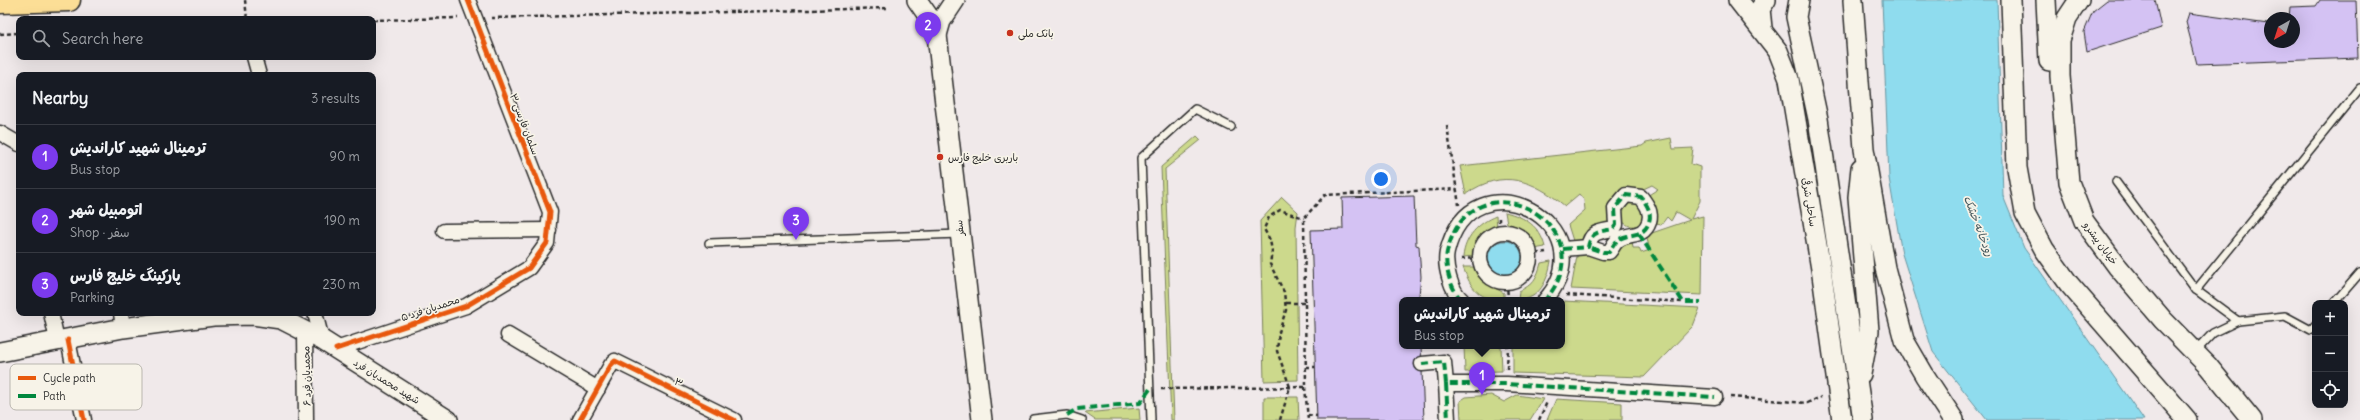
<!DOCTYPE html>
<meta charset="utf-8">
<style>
body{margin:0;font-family:Delius,"Playpen Sans Arabic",sans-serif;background:#242831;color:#f1f3f6}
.controls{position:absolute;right:12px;bottom:12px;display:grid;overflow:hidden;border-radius:8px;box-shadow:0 4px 16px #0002}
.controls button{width:36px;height:36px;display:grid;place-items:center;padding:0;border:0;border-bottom:1px solid #363941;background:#171b24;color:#f1f3f6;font:20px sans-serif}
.compass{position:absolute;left:2264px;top:12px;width:36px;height:36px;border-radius:50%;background:#171b24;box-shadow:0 4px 16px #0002;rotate:219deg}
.you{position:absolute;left:1381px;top:179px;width:14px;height:14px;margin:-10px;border:3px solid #fff;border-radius:50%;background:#1a73e8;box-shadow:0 0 0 6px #1a73e833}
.badge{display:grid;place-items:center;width:26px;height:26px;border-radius:50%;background:#7c3aed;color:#fff;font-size:13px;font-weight:700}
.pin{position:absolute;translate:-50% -33px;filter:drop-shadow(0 1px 2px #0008)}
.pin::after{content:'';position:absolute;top:21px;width:14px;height:12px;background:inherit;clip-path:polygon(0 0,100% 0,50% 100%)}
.popup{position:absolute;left:1399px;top:297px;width:166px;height:52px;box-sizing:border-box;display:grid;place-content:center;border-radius:8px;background:#171b24;filter:drop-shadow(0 1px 3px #0005);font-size:13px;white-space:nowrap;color:#9ea1a6}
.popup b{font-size:15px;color:#f1f3f6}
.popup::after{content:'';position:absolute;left:50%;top:100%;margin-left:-8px;border:8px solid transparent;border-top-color:#171b24}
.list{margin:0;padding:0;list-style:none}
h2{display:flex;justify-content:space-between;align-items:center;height:52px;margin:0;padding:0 16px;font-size:17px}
h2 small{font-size:13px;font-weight:400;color:#9ea1a6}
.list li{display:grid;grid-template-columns:26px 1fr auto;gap:12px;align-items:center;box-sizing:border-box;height:64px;padding:0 16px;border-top:1px solid #363941}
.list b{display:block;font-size:15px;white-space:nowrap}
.list p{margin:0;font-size:13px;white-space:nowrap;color:#9ea1a6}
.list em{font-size:13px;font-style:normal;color:#9ea1a6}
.icon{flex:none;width:22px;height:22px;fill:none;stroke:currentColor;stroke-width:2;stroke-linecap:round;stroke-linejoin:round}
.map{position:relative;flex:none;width:2360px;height:420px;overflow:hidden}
.search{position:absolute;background:#171b24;box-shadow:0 4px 16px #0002;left:16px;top:16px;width:360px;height:44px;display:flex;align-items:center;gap:10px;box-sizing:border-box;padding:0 14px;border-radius:8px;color:#9ea1a6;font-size:15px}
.panel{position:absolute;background:#171b24;box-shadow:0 4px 16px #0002;left:16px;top:72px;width:360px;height:244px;border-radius:8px}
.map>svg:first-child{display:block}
.green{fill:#ccd98c;stroke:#7c825c}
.water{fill:#8fdcee;stroke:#6795a0}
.building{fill:#d4c2f3;stroke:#2b2b2b}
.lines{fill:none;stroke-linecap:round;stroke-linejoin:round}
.lane-casing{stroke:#2b2b2b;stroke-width:10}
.street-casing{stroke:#2b2b2b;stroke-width:17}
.secondary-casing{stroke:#2b2b2b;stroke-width:22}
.primary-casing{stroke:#2b2b2b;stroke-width:25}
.path{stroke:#2b2b2b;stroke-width:2.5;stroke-dasharray:4 3;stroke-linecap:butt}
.lane{stroke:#f7f3e8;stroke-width:7}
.street{stroke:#f7f3e8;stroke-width:14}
.secondary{stroke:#f7f3e8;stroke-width:19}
.primary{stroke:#fcde96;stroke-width:22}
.quiet{stroke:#00873e;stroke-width:4;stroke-dasharray:8 4;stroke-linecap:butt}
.cycleway-casing{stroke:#f7f3e8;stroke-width:8}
.cycleway{stroke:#e8590c;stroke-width:5}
.poi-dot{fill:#c8321e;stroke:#f7f3e8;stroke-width:1.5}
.labels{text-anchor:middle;stroke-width:3.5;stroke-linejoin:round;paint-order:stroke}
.poi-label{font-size:10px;fill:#2b2b2b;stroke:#f7f3e8;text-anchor:start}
.street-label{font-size:10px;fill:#2b2b2b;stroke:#f7f3e8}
.water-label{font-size:11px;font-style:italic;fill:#44575c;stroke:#f7f3e8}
.key{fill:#f7f3e8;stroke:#bab7af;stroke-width:1}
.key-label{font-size:11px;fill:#2b2b2b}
</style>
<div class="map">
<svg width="2360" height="420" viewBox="0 0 2360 420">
<rect width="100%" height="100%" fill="#f0e9ea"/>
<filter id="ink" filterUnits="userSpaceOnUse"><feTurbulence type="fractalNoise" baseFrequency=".025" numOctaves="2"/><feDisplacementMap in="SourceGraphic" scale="8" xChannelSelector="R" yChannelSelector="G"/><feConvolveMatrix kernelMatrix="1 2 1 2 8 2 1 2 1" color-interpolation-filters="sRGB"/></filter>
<g filter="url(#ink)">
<g class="green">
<path d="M1197,136L1201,140L1165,169L1174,420H1171L1161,167Z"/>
<path d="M1671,138L1673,149L1693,148L1691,164L1700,167V201L1691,219L1703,216L1702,295L1571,289L1577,256L1632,241L1633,248H1639L1641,253L1650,250L1646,235L1690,220L1676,212L1671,221L1667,217L1661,225L1653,223L1647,196L1658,189L1652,185L1639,191L1627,190L1611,222C1598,226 1588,226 1585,241L1574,244L1568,225L1585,210L1584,200L1579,194L1565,206C1533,180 1503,168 1466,194L1460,166L1642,146L1646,143Z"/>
<path d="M1282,197L1298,212L1296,227L1298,380L1264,381L1260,221Z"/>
<path d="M1625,202H1640L1644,220C1637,227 1630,229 1622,221L1621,207Z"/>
<path d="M1505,212C1525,217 1540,226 1545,247L1534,249C1535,233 1520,228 1507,223Z"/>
<path d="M1496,216L1497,227C1485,235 1479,241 1475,256L1463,257C1465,237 1478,223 1496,216Z"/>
<path d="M1551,261C1548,279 1540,300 1518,300L1519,291C1533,285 1537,278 1541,263Z"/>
<path d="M1463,267H1474L1484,282L1504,293V300C1479,300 1471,289 1463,267Z"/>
<path d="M1563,301L1700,308L1693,326L1644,377L1513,373V346H1562Z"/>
<path d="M1464,346H1501L1502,371L1465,372Z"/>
<path d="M1491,395L1504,402L1517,395L1543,399L1530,420H1461L1460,401L1466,397Z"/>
<path d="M1264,397H1298L1299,420H1264Z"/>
<path d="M1556,399L1622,403V420H1547Z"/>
<path d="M1139,408L1140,420H1095L1085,413Z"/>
</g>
<g class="water">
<path d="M1882,0H1997L2003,196L2024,248L2144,420H1987L1933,352L1902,254L1889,178Z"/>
<circle cx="1505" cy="258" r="17"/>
</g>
<g class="building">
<path d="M2107,0H2155L2161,28L2087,52L2084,32L2093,11Z"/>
<path d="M2320,0H2356L2358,58L2197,64L2186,22L2189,13L2268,24L2270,23V42H2294V18H2289L2290,7L2316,6Z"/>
<path d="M1414,196L1416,245L1419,246L1421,277L1419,295L1422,300H1402V346H1421L1424,420H1317L1311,230L1343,229L1342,198Z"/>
</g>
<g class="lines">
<g class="lane-casing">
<g id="lane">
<path d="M2116,182L2196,290L2238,321L2285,316L2311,330L2315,325"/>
<path d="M709,243L960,234"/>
<path d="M2196,290L2360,88"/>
<path d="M2334,303L2360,273"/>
<path d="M2195,352L2213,333L2238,321"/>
<path d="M1033,419L1067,415L1082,420"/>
<path d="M1151,420L1141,158L1195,109L1231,127"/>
</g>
</g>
<g class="street-casing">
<g id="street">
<path d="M254,57L259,75"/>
<path d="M0,133L19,144"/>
<path d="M444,231L549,230"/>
<circle cx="1505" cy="257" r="25"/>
<path d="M1563,249L1588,247C1591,231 1599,232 1613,229L1616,225L1615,208L1626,195L1641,197C1647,205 1652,212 1649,222C1643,240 1626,231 1616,242C1613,245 1612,249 1609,252H1603L1588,247"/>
<path d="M1462,300C1451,291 1444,266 1447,252C1472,149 1611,226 1545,300"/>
<path d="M51,313L57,340"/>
<path d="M121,313L123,328"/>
<path d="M315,313L322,340"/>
<path d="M305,332L306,420"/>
<path d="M508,335L598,389"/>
<path d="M68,340L84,420"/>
<path d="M336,349L466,306L529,268L547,243L550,212L468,0"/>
<path d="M1422,364L1444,362L1446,384H1507L1715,397"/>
<path d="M1446,384L1448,420"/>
<path d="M580,420L611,365L615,361L734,420"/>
</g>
</g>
<g class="secondary-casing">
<g id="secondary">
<path d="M917,0L931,20L937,35L982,420"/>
<path d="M1738,0L1778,51L1789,79L1822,275L1842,420"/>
<path d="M1799,0L1796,17L1818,119L1863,420"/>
<path d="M1853,0L1864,149L1885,268L1904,340L1925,376L1954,420"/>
<path d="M2011,0L2017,168L2025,213L2044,249L2069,284L2187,420"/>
<path d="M2046,0L2049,61"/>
<path d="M2079,0L2067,18L2060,40V76L2069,182L2084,221L2117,266L2163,320L2208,366L2252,420"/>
<path d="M1762,28L1760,9L1766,0"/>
<path d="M937,35L941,21L955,0"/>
<path d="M0,352L123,328L213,316L253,315L281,319L322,340L448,420"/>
<path d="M1861,374L1869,331L1858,197L1861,168"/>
</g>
</g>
<g class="primary-casing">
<path id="primary" d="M0,2L69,0"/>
</g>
<g class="path">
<path d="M245,0L247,19"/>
<path d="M491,18L888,8"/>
<path d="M373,20L458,18"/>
<path d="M0,34L19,33"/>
<path d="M1447,126L1459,205"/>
<path d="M1499,218V233"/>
<path d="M1529,255L1546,252"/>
<path d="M1461,259L1479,258"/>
<path d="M1507,283L1508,300"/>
<path d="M1566,295L1683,302"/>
<path d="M1421,299H1442"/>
<path d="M1286,303H1305"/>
<path d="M1306,367H1315"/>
<path d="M1507,369L1508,346"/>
<path d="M1305,387L1308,420"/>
<path d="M1161,389L1306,387L1304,218L1325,195L1457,189"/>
<path d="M1730,397L1807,403L1821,397"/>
<path d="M1308,415L1317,416"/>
<path d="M1280,420L1290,387L1277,351L1279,332L1286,310L1284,292L1270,264L1272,251L1270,240L1264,229L1269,217L1280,210L1304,218"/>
<path d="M1539,420L1547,402"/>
</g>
<use href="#lane" class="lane"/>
<use href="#street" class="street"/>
<use href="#secondary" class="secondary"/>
<use href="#primary" class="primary"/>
<g class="quiet">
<path d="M1639,234L1683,302H1701"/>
<path d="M1563,249L1588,247C1591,231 1599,232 1613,229L1616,225L1615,208L1626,195L1641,197C1647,205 1652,212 1649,222C1643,240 1626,231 1616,242C1613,245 1612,249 1609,252H1603L1588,247"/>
<path d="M1462,300C1451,291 1444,266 1447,252C1472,149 1611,226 1545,300"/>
<path d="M1422,364L1444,362L1446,384H1507L1715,397"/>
<path d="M1446,384L1448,420"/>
<path d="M1067,415L1077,409L1140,403L1150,389"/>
</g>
<g class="cycleway-casing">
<g id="cycleway">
<path d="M68,340L84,420"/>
<path d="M336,349L466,306L529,268L547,243L550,212L468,0"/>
<path d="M580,420L611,365L615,361L734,420"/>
</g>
</g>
<use href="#cycleway" class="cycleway"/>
</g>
</g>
<g class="poi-dot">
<circle cx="1010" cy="33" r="4"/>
<circle cx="940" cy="157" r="4"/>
</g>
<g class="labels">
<g class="poi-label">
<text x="1018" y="37">بانک ملی</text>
<text x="948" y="161">باربری خلیج فارس</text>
</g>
<g class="street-label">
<text transform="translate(525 124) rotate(69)" y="4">۳ سلمان فارسی</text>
<text transform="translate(1810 202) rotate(81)" y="4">ساحلی شرقی</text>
<text transform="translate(959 228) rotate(-97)" y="4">سفر</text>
<text transform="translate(2101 243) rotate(54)" y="4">خیابان پیشرو</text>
<text transform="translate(430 308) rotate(-18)" y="4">۵ محمدیان فرد</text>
<text transform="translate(306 376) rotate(-91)" y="4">۶ محمدیان فرد</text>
<text transform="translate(387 381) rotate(32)" y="4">شهید محمدیان فرد</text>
<text transform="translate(679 382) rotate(27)" y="4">۳</text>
</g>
<g class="water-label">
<text transform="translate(1979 226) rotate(69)" y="4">رودخانه خشک</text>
</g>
</g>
<rect x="10" y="364" width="132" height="46" rx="6" class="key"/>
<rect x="18" y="376" width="18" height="4" fill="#e8590c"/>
<rect x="18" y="394" width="18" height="4" fill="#00873e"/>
<g class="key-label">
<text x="43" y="382">Cycle path</text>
<text x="43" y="400">Path</text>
</g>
</svg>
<div class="controls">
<button>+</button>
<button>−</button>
<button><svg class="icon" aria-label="locate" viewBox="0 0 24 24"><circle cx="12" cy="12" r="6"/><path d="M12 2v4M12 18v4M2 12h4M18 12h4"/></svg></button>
</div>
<svg class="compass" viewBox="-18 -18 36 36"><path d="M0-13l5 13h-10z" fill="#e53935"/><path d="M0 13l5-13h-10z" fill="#9ea1a6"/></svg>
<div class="you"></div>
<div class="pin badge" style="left:1482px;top:395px">1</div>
<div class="popup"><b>ترمینال شهید کاراندیش</b>Bus stop</div>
<div class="pin badge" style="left:928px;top:45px">2</div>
<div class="pin badge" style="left:796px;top:240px">3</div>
<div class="search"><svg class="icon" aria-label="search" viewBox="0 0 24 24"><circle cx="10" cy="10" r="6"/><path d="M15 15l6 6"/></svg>Search here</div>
<section class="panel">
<h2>Nearby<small>3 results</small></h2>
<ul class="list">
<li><span class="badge">1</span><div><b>ترمینال شهید کاراندیش</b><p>Bus stop</p></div><em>90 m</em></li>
<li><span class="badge">2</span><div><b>اتومبیل شهر</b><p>Shop · سفر</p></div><em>190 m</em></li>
<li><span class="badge">3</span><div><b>پارکینگ خلیج فارس</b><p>Parking</p></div><em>230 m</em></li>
</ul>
</section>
</div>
